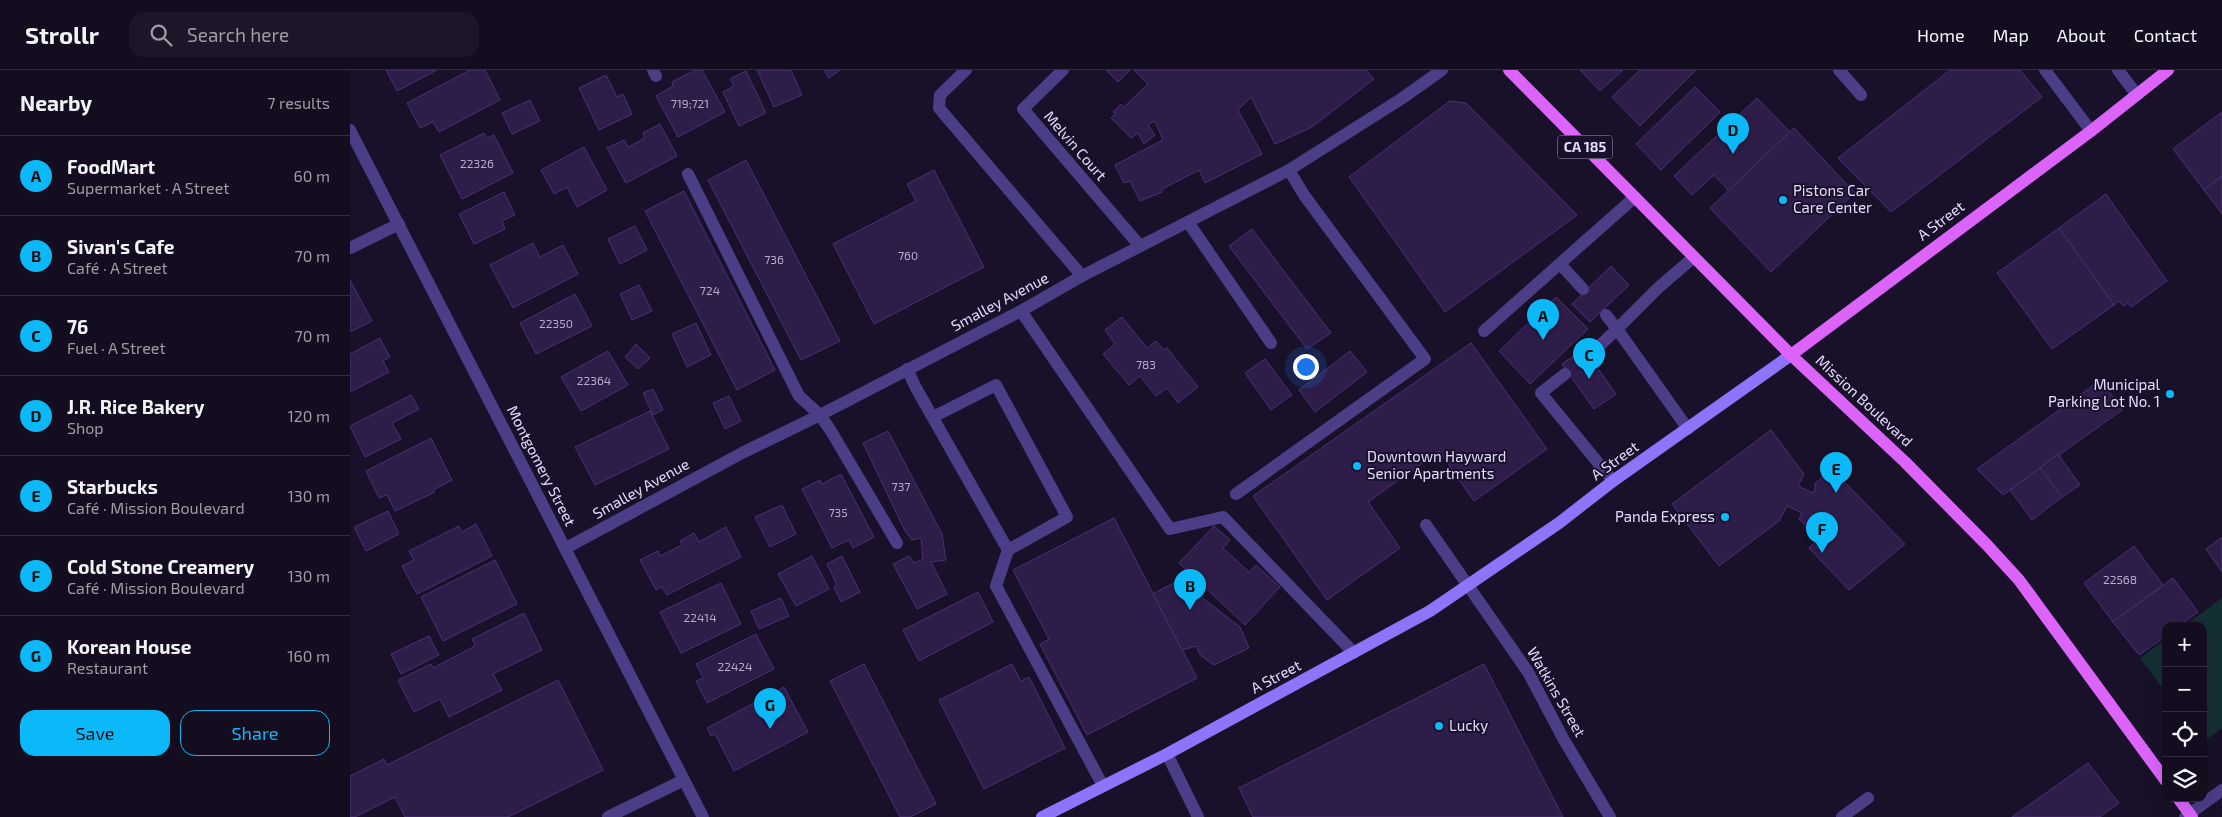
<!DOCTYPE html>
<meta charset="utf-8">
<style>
body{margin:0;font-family:"Exo 2",sans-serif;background:#1c1628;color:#f1f3f6}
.controls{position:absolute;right:15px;bottom:15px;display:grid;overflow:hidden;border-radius:10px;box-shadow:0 5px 20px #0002}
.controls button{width:45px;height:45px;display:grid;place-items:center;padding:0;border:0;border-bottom:1px solid #322d3d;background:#130d1f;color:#f1f3f6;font:25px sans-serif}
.you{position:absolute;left:955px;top:296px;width:18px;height:18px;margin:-12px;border:4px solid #fff;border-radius:50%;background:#1a73e8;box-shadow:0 0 0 8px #1a73e833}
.badge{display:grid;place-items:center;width:32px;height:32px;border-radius:50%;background:#0bb9f9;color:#111;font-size:16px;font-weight:700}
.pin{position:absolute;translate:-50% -41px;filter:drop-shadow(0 1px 2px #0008)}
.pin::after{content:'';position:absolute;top:26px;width:18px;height:15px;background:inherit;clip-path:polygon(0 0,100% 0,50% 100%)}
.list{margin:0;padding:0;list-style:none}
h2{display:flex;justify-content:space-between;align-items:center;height:65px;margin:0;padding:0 20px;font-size:21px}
h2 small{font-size:16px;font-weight:400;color:#9d9ca4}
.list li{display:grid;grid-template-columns:32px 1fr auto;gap:15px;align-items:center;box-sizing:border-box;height:80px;padding:0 20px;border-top:1px solid #322d3d}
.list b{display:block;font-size:19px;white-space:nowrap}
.list p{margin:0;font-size:16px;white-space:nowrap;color:#9d9ca4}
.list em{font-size:16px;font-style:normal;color:#9d9ca4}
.actions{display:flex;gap:10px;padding:15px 20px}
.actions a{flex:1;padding:11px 0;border:1px solid #0bb9f9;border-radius:15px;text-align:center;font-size:18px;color:#0bb9f9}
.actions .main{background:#0bb9f9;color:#111}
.icon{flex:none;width:28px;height:28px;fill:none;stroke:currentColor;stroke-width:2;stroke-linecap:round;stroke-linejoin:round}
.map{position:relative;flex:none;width:1872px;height:747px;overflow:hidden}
header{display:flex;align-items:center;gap:30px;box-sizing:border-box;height:70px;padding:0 25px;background:#130d1f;border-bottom:1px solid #322d3d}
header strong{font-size:24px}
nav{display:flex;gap:28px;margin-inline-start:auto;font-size:18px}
.search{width:350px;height:45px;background:#1c1628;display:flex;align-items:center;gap:12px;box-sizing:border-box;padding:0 18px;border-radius:15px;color:#9d9ca4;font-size:19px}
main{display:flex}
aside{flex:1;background:#130d1f}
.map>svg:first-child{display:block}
.green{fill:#142f33}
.building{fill:#2e1d49;stroke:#493075}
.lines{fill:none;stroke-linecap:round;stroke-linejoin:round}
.service{stroke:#4c3d87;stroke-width:12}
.minor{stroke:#4c3d87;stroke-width:12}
.secondary{stroke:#8e73fb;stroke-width:12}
.primary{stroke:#dc64fb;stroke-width:12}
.poi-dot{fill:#0bb9f9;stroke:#191129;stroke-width:2}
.labels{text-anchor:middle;stroke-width:4;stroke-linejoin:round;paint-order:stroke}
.number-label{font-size:12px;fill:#b6abd1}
.shield{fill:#191129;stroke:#a79ebe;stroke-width:1}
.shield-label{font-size:14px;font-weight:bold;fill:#e4dafe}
.street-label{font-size:15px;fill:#e4dafe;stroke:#191129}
.poi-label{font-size:15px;fill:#e4dafe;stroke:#191129;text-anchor:start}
</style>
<header>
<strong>Strollr</strong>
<div class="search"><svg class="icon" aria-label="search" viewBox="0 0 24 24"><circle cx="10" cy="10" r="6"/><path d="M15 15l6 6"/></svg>Search here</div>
<nav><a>Home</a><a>Map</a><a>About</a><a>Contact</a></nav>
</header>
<main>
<aside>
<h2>Nearby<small>7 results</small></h2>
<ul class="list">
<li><span class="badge">A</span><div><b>FoodMart</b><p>Supermarket · A Street</p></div><em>60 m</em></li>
<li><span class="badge">B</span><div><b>Sivan's Cafe</b><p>Café · A Street</p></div><em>70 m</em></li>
<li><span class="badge">C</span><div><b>76</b><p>Fuel · A Street</p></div><em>70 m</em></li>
<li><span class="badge">D</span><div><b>J.R. Rice Bakery</b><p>Shop</p></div><em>120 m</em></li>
<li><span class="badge">E</span><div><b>Starbucks</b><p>Café · Mission Boulevard</p></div><em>130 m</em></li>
<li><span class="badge">F</span><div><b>Cold Stone Creamery</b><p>Café · Mission Boulevard</p></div><em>130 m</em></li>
<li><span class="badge">G</span><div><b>Korean House</b><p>Restaurant</p></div><em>160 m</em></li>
</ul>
<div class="actions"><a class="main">Save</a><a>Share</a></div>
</aside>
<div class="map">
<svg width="1872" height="747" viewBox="0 0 1872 747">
<rect width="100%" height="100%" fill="#191129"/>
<g class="green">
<path d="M1872,528V658L1853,672V556H1834Z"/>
<path d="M1816,569V623L1790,588Z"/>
</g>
<g class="building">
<path d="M36,0H87L47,21Z"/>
<path d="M120,0H135L150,30L89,62L83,52L70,58L57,33Z"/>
<path d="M345,0H352L375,42L328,67L306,26L323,16L322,12Z"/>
<path d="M407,0H441L452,25L424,37Z"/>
<path d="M474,0H490L479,8Z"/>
<path d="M756,0H780L768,12Z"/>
<path d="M784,0H1016L1024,9L962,57L925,74L901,27L888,40L912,84L855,113L849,100L812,119V122L790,131L780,111L774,113L765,95L813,70L805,51L798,55L805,65L794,74L788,63L781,68L761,48L766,44L763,42L771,34L774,37L798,14Z"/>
<path d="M1230,0H1273L1250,21Z"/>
<path d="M1290,0H1346L1290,56L1262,27Z"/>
<path d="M1600,0H1670L1692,27L1541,142L1488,88Z"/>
<path d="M396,1L416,43L389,56L373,22L384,16L380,9Z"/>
<path d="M256,5L267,27L273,24L282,44L249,60L229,18Z"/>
<path d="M1345,17L1370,42L1311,100L1286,74Z"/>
<path d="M1407,28L1440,62L1379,121L1364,105L1342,125L1324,106Z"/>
<path d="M180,30L190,51L162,64L152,43Z"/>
<path d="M1100,31L1116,33L1227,145L1095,242L999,107Z"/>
<path d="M1872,42V106L1854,120L1823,79Z"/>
<path d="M310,54L327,86L276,113L257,78L274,70L278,77L295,68L293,63Z"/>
<path d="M1444,58L1505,123L1421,202L1360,138Z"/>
<path d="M134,63L137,68L144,65L163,103L112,129L90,85Z"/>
<path d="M234,77L257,120L227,137L217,117L204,124L191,100Z"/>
<path d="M396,90L490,271L451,290L358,110Z"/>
<path d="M584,100L634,197L524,254L483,174L566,131L557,114Z"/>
<path d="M1872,106V144L1854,120Z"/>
<path d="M334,121L425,300L387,320L295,141Z"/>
<path d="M154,122L165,145L152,151L155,159L124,174L109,144Z"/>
<path d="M1756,124L1817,211L1781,237L1778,233L1773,236L1769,231L1764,235L1709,158Z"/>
<path d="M285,156L297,180L270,194L258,169Z"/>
<path d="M1709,158L1764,235L1702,279L1647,203Z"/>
<path d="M902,159L981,263L957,279L879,176Z"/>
<path d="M183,173L190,187L213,175L228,204L163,238L140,195Z"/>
<path d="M1261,196L1279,215L1240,252L1222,234Z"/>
<path d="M0,210L22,251L0,262Z"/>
<path d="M289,215L302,241L282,250L270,224Z"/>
<path d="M225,224L242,256L186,284L170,253Z"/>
<path d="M1206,227L1238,259L1180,314L1149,281Z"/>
<path d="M772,247L797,278L806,271L814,280L817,278L848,317L828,333L817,318L806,326L790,306L779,315L753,284L765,274L755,260Z"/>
<path d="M346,253L361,285L337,297L322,264Z"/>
<path d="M30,268L40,287L33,291L39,302L0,322V284Z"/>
<path d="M1121,273L1197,379L1124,431L1089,381L1018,432L1050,478L977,530L903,426Z"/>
<path d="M286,274L300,288L288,299L275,287Z"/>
<path d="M1234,279L1266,324L1244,339L1212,294Z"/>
<path d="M258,281L278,315L231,341L211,307Z"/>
<path d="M1000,281L1017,302L965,342L949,320Z"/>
<path d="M915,289L942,325L921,340L895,303Z"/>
<path d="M1751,310L1772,340L1653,425L1627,399Z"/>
<path d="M303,319L313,340L303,345L293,323Z"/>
<path d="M61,325L69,339L42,353L51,369L15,387L0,356Z"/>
<path d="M379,326L391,351L375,359L363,333Z"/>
<path d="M300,341L319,379L245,415L225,377Z"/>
<path d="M1421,360L1454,404L1448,416L1463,423L1466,416L1464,415L1481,398L1555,474L1499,520L1459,478L1468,469L1449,449L1452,443L1437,436L1429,451L1369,496L1322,434Z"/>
<path d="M538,361L592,464L596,490L581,492L597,524L567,539L543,494L559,486L564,493L573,489L571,468L562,470L555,461L513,373Z"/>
<path d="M81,368L102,410L83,420L85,422L45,441L37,425L29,428L16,401Z"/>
<path d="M1708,384L1730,415L1712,427L1690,398Z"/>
<path d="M1690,398L1712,427L1682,450L1660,420Z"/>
<path d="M491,404L524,467L503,478L499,470L482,478L452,419L470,410L472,414Z"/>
<path d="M432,435L446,464L420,477L405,447Z"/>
<path d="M38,441L49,464L16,481L4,457Z"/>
<path d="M764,448L847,608L737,665L690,574L699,569L663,500Z"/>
<path d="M126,454L142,486L67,524L52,496L64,490L59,481L109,456L112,462Z"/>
<path d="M864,456L880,470L873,478L899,502L906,495L930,517L895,555L829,493Z"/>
<path d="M376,457L391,487L317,525L312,517L306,520L290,490L308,481L310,486L332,475L330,471L344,463L349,472Z"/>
<path d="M1872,467V502L1856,479Z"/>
<path d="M1784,476L1813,515L1763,552L1734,513Z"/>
<path d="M462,486L479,519L446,536L428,504Z"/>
<path d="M492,486L510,522L491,532L484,517L487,515L477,494Z"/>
<path d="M145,490L167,534L93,571L71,527Z"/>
<path d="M1823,508L1848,542L1829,556H1816V566L1789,585L1763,552Z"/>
<path d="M829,510L890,557L899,578L864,595L850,585L846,576L832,580L803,524Z"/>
<path d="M371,513L391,554L331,583L310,542Z"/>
<path d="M628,522L643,552L569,591L553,560Z"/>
<path d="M431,528L439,546L409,559L401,541Z"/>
<path d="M174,543L192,580L143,604L152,620L99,647L90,629L64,642L48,610L81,594L83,598L125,576L122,569Z"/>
<path d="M406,564L424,599L357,633L346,611L353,608L346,594Z"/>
<path d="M79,566L89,585L51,604L41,584Z"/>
<path d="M514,594L586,734L560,747H550L480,611Z"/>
<path d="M662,594L671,611L679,607L715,678L634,719L589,630Z"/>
<path d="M1134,594L1213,747H903L889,718Z"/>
<path d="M208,610L253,700L158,747H55L45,727L5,747H0V706L34,689L37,695Z"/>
<path d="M434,617L458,662L384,701L365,664L361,666L357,658Z"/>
<path d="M1738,693L1769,733L1750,747H1662Z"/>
</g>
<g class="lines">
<g class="service">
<path d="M303,0L306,6"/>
<path d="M616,0L590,25L589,38L732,206"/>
<path d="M1489,0L1511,25"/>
<path d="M1695,0L1741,61"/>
<path d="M1768,0L1787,25"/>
<path d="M338,104L449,326L470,345L481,361L547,473"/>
<path d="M838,152L921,273"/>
<path d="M0,178L49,154"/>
<path d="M1210,194L1233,219"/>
<path d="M671,241L820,459L873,447L1004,583"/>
<path d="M1134,261L1285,127"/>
<path d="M1243,282L1267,259L1256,245"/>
<path d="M557,299L566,318L658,480L717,447L646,315L583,347"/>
<path d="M1215,304L1191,323L1263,411"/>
<path d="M1338,359L1267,259L1308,218L1344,187"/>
<path d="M886,424L1075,289L954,125L939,100"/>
<path d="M1076,455L1178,602L1214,670L1260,747"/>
<path d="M658,480L646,516L753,716"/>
<path d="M817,684L848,747"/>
<path d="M258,747L334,710"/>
<path d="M1492,747L1518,728"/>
</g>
<g class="minor">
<path d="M713,0L673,39L790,176"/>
<path d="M0,60L353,747"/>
<path d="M216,478L392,383L470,345L671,241L732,206L939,100L1051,29L1092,0"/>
<path d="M1835,747L1872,720"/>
</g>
<path class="secondary" d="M692,747L817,684L1080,541L1209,453L1263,411L1441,285"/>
<g class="primary">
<path d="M1159,0L1441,285L1555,392L1637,475L1669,510L1816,711"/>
<path d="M1441,285L1741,61L1818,0"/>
<path d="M1828,728L1842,747"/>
</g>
</g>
<g class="poi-dot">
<circle cx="1433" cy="130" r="5"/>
<circle cx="1820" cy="324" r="5"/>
<circle cx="1007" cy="396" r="5"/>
<circle cx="1375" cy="447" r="5"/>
<circle cx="1089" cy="656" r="5"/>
</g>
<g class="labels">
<g class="number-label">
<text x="340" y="38">719;721</text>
<text x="127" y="98">22326</text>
<text x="558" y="190">760</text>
<text x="424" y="194">736</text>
<text x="360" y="225">724</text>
<text x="206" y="258">22350</text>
<text x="796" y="299">783</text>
<text x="244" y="315">22364</text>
<text x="551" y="421">737</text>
<text x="488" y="447">735</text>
<text x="1770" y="514">22568</text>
<text x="350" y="552">22414</text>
<text x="385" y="601">22424</text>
</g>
<rect class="shield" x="1207.5" y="65.5" width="55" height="23" rx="4"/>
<g class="shield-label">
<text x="1235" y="82">CA 185</text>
</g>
<g class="street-label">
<text transform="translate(725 76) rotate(49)" y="5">Melvin Court</text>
<text transform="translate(1591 151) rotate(-37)" y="5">A Street</text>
<text transform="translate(650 232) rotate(-28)" y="5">Smalley Avenue</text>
<text transform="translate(1514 331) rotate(43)" y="5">Mission Boulevard</text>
<text transform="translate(1265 391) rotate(-36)" y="5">A Street</text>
<text transform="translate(191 396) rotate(63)" y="5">Montgomery Street</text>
<text transform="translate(291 419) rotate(-29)" y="5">Smalley Avenue</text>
<text transform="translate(926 607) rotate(-28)" y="5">A Street</text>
<text transform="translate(1206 622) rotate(60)" y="5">Watkins Street</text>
</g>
<g class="poi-label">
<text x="1443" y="126">Pistons Car<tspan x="1443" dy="17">Care Center</tspan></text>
<text x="1810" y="320" text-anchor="end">Municipal<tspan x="1810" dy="17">Parking Lot No. 1</tspan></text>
<text x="1017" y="392">Downtown Hayward<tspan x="1017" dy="17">Senior Apartments</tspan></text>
<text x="1365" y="452" text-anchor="end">Panda Express</text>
<text x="1099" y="661">Lucky</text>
</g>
</g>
</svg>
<div class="controls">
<button>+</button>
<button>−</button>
<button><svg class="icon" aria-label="locate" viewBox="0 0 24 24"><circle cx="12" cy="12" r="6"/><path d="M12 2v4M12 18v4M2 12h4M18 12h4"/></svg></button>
<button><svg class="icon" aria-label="layers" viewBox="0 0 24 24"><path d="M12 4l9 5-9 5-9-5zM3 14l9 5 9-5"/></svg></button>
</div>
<div class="you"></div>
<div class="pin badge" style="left:1193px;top:270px">A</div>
<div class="pin badge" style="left:840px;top:540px">B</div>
<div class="pin badge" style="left:1239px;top:309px">C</div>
<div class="pin badge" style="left:1383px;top:84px">D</div>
<div class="pin badge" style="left:1486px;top:423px">E</div>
<div class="pin badge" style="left:1472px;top:483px">F</div>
<div class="pin badge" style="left:420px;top:659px">G</div>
</div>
</main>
